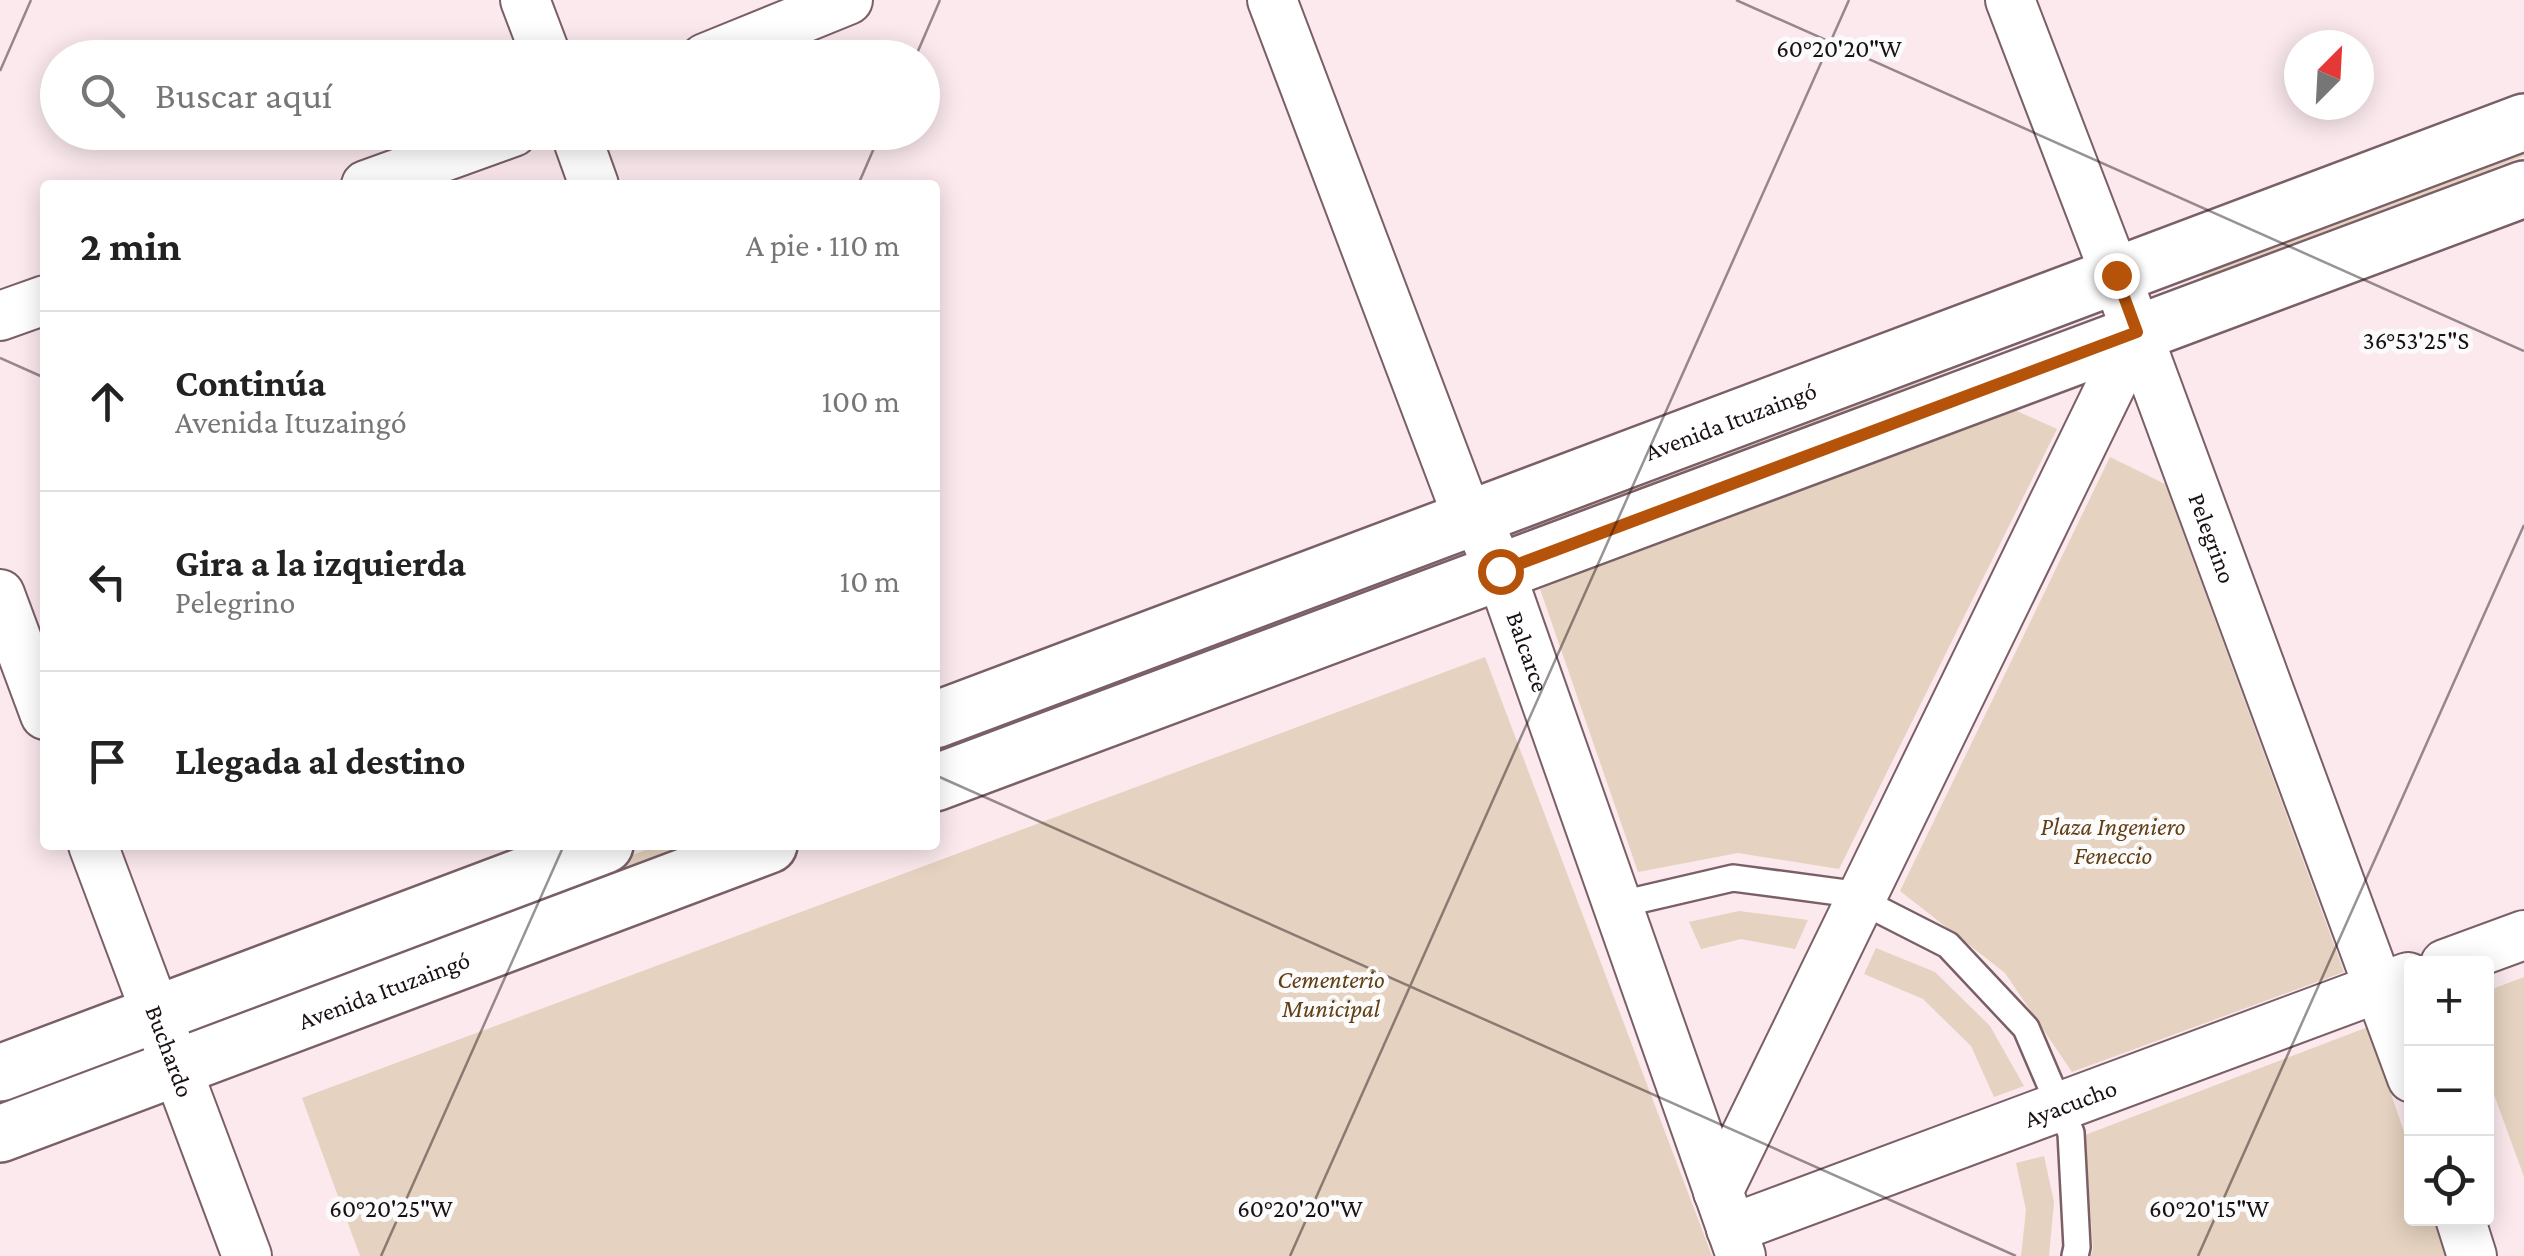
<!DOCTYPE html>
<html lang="es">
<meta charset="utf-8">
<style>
body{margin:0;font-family:"Crimson Pro",serif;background:#f2f2f2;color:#222}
.controls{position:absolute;right:30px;bottom:30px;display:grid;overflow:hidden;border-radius:10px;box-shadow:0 5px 25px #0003}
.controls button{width:90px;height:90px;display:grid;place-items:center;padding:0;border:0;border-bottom:2px solid #e0e0e0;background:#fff;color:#222;font:50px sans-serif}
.compass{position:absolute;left:2284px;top:30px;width:90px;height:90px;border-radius:50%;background:#fff;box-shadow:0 5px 25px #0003;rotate:24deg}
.stop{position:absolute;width:30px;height:30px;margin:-22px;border:8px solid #b45309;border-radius:50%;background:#fff}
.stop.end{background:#b45309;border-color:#fff;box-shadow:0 2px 10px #0008}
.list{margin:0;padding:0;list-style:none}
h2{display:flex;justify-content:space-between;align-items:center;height:130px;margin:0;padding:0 40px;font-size:42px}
h2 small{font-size:32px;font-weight:400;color:#767676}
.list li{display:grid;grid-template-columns:65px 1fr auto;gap:30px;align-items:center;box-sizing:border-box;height:180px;padding:0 40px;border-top:2px solid #e0e0e0}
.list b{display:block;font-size:38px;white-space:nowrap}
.list p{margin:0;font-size:32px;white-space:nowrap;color:#767676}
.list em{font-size:32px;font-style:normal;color:#767676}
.icon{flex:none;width:55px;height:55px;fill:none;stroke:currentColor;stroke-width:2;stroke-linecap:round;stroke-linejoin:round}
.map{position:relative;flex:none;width:2524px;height:1256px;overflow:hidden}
.search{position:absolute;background:#fff;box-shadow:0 5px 25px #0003;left:40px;top:40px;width:900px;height:110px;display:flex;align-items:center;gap:25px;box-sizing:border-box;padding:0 35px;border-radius:55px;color:#767676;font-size:38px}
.panel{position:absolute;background:#fff;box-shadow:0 5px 25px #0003;left:40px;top:180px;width:900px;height:670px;border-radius:10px}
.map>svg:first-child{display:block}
.green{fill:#e5d2c0}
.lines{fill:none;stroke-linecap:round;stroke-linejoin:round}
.service-casing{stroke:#7a6066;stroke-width:30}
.minor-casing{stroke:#7a6066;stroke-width:52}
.secondary-casing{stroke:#7a6066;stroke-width:60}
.service{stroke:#fff;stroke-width:25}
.minor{stroke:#fff;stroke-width:48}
.secondary{stroke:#fff;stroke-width:55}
.route{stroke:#b45309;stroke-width:12}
.ticks{fill:none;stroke:#1a1013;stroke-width:2.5;stroke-opacity:0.45}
.labels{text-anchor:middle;stroke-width:10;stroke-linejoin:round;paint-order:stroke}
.street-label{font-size:25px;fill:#1a1013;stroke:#fbfbfb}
.park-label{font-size:25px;font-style:italic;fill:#623e14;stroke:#fbfbfb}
.ticks-label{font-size:25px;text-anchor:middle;fill:#1a1013;stroke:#fbfbfb;stroke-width:10;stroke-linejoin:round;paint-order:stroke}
</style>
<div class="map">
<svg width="2524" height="1256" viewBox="0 0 2524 1256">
<rect width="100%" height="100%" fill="#fbe9ed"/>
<g class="green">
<path d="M2524,141V156L2204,282L2198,269Z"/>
<path d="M2061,312L2066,325L1533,534L1528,522Z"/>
<path d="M2006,406L2057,429L1839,869L1738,853L1638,872L1540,589Z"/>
<path d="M2110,457L2165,484L2344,972L2072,1072L2005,973L1900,891Z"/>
<path d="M1420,559L1426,572L935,765V750Z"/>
<path d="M1485,657L1712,1256H360L302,1098Z"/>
<path d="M658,845H696L219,1033L213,1020Z"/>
<path d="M1739,911L1808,920L1795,949L1741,939L1701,949L1689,922Z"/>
<path d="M1876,948L1935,972L1990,1026L2024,1086L1994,1097L1971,1046L1923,999L1864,974Z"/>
<path d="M2524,977V1177L2487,1075V991Z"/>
<path d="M2368,1027L2411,1152L2412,1218L2435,1219L2448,1256H2091L2093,1249L2085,1135Z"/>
<path d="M2044,1156L2054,1202L2049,1256H2021L2026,1210L2016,1163Z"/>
</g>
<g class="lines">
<g class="service-casing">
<path id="service" d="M1617,905L1733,878L1846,893L1948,945L2026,1028L2071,1133L2077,1247L2075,1256"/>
</g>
<g class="minor-casing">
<g id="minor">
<path d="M525,0L547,58"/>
<path id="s1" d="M1272,0L1468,518L1484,535L1500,571L1741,1256"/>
<path id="s2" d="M2010,0L2122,292L2412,1078"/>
<path d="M705,58L848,0"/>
<path d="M575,132L594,185"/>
<path d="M366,185L513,132"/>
<path d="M0,316L45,300"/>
<path d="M0,594L45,715"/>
<path id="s3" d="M93,845L247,1256"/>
<path d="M2445,964L2524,935"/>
<path d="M1718,1192L2137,332"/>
<path d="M2460,1218L2472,1256"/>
<path id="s4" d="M1731,1229L2408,977"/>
</g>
</g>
<g class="secondary-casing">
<g id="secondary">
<path id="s5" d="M935,720L2524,122"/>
<path d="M935,783L2524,189"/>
<path d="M0,1073L605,845"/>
<path id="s6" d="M0,1134L769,845"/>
</g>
</g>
<use href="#service" class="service"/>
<use href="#minor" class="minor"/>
<use href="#secondary" class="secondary"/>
</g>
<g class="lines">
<path class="route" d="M1500,571L2137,332L2116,275"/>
</g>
<path class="ticks" d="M1736,0L2524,351M915,58L940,0M0,71L31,0M858,185L881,132M0,358L45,378M935,775L2016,1256M381,1256L564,845M1290,1256L1849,0M2198,1256L2524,525"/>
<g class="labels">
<g class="street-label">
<text dy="9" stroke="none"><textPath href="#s5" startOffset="850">Avenida Ituzaingó</textPath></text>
<text dy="9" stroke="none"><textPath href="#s2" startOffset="575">Pelegrino</textPath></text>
<text dy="9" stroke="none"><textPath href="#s1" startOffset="702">Balcarce</textPath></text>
<text dy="9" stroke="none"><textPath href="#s6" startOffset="410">Avenida Ituzaingó</textPath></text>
<text dy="9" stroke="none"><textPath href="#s3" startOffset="220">Buchardo</textPath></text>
<text dy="9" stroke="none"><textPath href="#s4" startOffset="362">Ayacucho</textPath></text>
</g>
<g class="park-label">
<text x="2113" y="835">Plaza Ingeniero<tspan x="2113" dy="29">Feneccio</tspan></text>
<text x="1331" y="988">Cementerio<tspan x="1331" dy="29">Municipal</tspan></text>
</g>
</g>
<g class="ticks-label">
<text x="1839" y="57">60°20'20"W</text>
<text x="2416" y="349">36°53'25"S</text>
<text x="391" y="1217">60°20'25"W</text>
<text x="1300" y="1217">60°20'20"W</text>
<text x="2209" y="1217">60°20'15"W</text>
</g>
</svg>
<div class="controls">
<button>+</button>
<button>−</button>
<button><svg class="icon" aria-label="locate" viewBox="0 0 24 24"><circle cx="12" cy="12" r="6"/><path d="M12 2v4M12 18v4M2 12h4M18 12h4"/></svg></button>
</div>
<svg class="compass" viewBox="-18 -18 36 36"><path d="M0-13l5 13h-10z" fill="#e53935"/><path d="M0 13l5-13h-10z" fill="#767676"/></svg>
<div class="stop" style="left:1500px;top:571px"></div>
<div class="stop end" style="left:2116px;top:275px"></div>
<div class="search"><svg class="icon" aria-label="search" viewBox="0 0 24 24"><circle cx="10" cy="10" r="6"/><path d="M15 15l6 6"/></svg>Buscar aquí</div>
<section class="panel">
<h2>2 min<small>A pie · 110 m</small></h2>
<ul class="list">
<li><svg class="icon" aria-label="ahead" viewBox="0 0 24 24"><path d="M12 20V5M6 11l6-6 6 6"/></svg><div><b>Continúa</b><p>Avenida Ituzaingó</p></div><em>100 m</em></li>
<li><svg class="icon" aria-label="left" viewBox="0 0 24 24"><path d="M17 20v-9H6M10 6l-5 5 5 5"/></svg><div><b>Gira a la izquierda</b><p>Pelegrino</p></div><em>10 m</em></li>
<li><svg class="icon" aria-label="arrive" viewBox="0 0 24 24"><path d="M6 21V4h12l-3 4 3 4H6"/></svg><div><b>Llegada al destino</b></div></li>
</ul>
</section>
</div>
